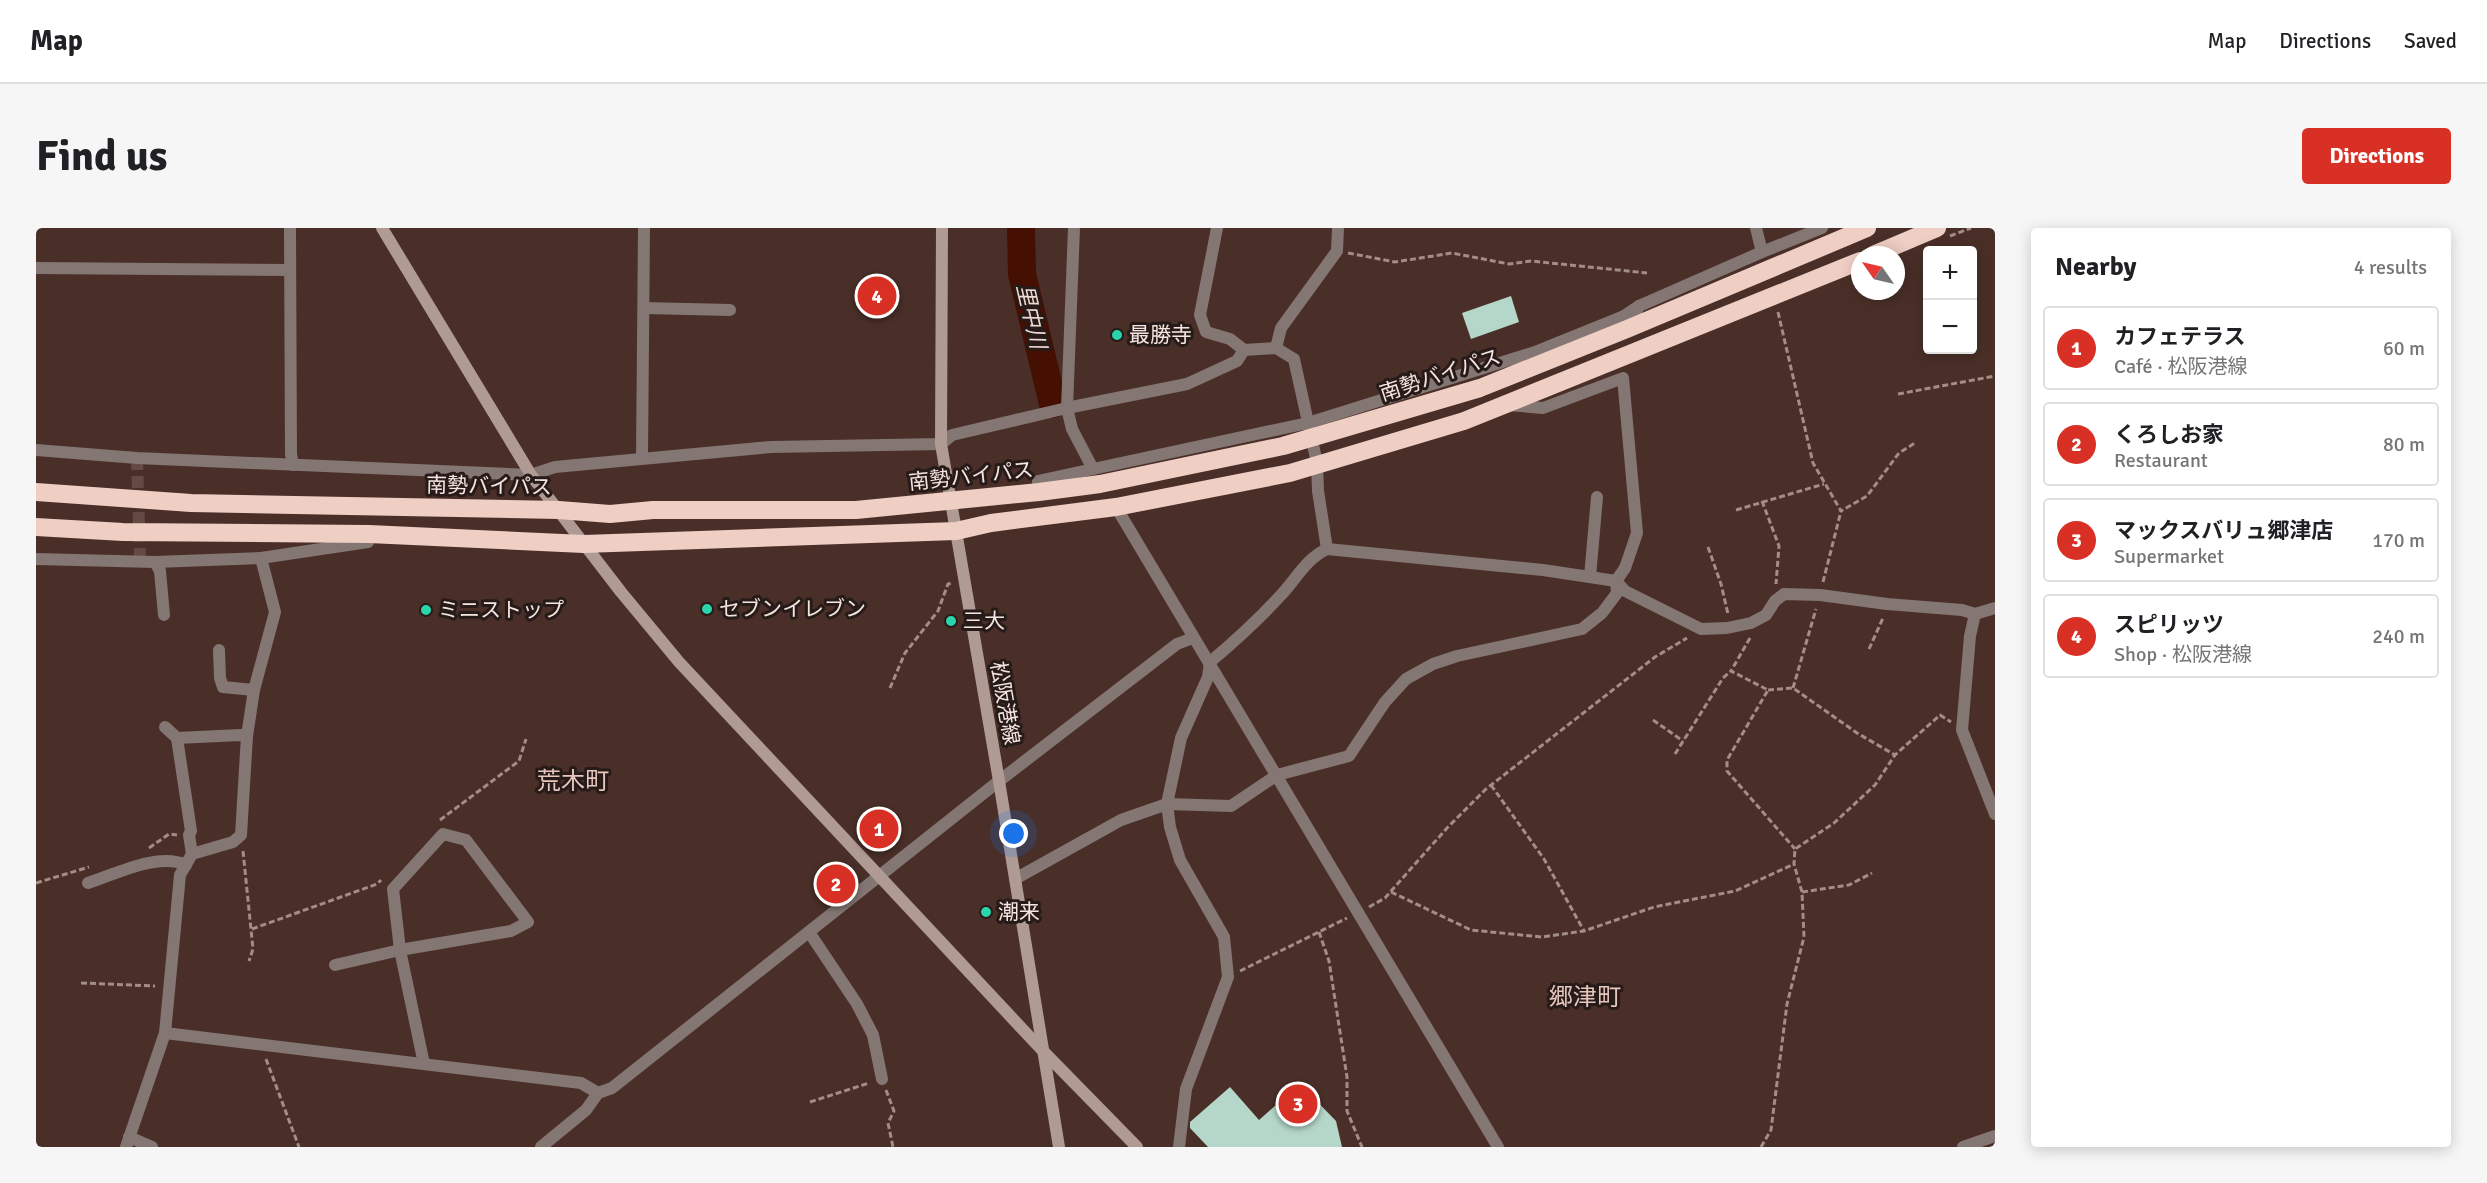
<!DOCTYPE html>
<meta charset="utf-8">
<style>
body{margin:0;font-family:Signika,"Noto Sans JP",sans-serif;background:#f6f6f6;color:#202124}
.controls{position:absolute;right:18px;top:18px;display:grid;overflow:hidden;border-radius:6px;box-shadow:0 3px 15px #0003}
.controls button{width:54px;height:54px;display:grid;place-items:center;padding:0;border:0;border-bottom:2px solid #e0e0e0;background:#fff;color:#202124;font:30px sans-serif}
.compass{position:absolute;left:1815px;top:18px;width:54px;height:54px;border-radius:50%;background:#fff;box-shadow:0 3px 15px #0003;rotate:304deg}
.you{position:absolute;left:978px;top:606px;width:21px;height:21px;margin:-15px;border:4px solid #fff;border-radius:50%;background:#1a73e8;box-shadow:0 0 0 9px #1a73e833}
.badge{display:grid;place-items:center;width:39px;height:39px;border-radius:50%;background:#d93025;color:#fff;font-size:20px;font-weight:700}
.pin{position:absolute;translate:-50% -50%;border:3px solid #fff;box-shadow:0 2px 6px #0006}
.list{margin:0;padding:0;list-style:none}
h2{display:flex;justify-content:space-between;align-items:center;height:78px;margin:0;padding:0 24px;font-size:26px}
h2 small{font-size:20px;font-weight:400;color:#757577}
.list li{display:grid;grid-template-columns:39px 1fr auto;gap:18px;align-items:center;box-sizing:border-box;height:84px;margin:0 12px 12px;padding:0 12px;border:2px solid #e0e0e0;border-radius:6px}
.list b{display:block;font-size:22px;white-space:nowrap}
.list p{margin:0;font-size:20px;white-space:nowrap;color:#757577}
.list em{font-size:20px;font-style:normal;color:#757577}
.map{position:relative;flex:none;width:1959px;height:919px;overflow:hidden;border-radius:6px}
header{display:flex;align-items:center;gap:36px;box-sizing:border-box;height:84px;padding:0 30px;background:#fff;border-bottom:2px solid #e0e0e0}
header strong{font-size:28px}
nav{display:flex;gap:33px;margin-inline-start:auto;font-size:21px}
.intro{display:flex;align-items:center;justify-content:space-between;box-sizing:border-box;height:144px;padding:0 36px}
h1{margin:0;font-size:42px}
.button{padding:15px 27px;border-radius:6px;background:#d93025;color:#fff;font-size:21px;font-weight:700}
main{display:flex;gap:36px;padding:0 36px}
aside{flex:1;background:#fff;border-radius:6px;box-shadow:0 3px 15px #0003}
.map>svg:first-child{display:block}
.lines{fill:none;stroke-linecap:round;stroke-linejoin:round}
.river{stroke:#450f02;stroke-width:28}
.building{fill:#b5d7ca}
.street-tunnel{stroke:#634a43;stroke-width:12;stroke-dasharray:12 6;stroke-linecap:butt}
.path{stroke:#a28d87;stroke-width:3;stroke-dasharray:6 3;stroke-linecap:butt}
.street{stroke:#847673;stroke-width:12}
.secondary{stroke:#af9a94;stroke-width:12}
.highway{stroke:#efcec4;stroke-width:18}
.poi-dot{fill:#2bd5ac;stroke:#261b18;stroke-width:2}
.labels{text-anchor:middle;stroke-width:6;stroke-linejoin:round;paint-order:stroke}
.poi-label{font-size:21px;fill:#f5e4df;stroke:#261b18;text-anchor:start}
.street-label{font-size:21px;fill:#f5e4df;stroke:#261b18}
.water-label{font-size:22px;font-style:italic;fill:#efd8d2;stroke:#261b18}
.quarter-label{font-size:24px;fill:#e7c6bd;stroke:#261b18}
</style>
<header>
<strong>Map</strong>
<nav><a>Map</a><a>Directions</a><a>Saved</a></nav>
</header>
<div class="intro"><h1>Find us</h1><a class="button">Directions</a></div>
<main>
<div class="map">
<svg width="1959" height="919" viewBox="0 0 1959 919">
<rect width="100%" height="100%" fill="#492f28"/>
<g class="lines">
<path class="river" d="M985,0L986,46L1017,176"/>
</g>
<g class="building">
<path d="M1475,68L1483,94L1435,111L1426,85Z"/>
<path d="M1264,856L1300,893L1306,919H1172L1154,900V894L1194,859L1223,892Z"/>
</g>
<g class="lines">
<path class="street-tunnel" d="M101,230L104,332"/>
<g class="path">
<path d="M1914,8L1935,0"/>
<path d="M1312,25L1359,34L1416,25L1473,36L1495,33L1611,45"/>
<path d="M1742,84L1777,235L1805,283L1831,268L1863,225L1879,215"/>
<path d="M1862,166L1959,148"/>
<path d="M1726,273L1743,318L1740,356"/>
<path d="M1700,282L1788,256"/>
<path d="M1672,319L1685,356L1692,386"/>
<path d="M1787,354L1805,283"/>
<path d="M1714,410L1695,443L1732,462L1691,532V543L1759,621"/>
<path d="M1833,421L1847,390"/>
<path d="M854,460L869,425L902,383L912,356L916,355"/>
<path d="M1757,460L1780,381"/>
<path d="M1732,462L1757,460L1821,505L1859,527"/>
<path d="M1617,492L1647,513"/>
<path d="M1639,526L1687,450L1695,443"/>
<path d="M1455,557L1508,631L1548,703"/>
<path d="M404,592L483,533L490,511"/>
<path d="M113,620L133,606L141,607"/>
<path d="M207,623L217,721L213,733"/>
<path d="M0,655L53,639"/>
<path d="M1355,664L1435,702L1506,709L1548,703L1618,679L1699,663L1758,636"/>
<path d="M1766,664L1813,657L1836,645"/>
<path d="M1333,679L1349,670L1411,600L1450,561L1619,429L1651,410"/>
<path d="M216,701L341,656L345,652"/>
<path d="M1283,704L1293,733L1311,849V883L1326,919"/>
<path d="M1204,743L1311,690"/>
<path d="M45,755L119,758"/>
<path d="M230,831L263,919"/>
<path d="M850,862L858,883L852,895L857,919"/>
<path d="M774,874L833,855"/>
<path d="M1725,919L1735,902L1751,776L1768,709L1766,664L1758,636L1759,621L1798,595L1839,557L1859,527L1904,487L1915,494"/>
</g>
<g class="street">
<path d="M254,0L255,226L257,237"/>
<path d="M1181,0L1164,87L1170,104L1194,111L1208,122L1240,120L1258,131L1281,235L1282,263L1291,321"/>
<path d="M1720,0L1726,24L1786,0"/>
<path d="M0,40L254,42"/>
<path d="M608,80L694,82"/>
<path d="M1600,84L1603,78L1726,24"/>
<path d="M1240,120L1245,100L1301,23L1302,0"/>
<path d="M0,222L101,230L495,247L519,239L735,219L905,216L916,207L1031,180L1151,156L1201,133L1208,122"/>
<path d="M606,230L608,0"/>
<path d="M1057,241L1272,195L1499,124L1588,88L1603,78"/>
<path d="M1003,264L1002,253L1057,241L1036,201L1031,180L1038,0"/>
<path d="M1080,279L1462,919"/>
<path d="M0,331L119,334L225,330"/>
<path d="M119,334L124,343L128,387"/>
<path d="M1554,349L1561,269"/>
<path d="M1939,386L1934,408L1926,502L1959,586"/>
<path d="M183,422L184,450L187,459L218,462"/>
<path d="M129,499L141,510L204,507L211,508"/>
<path d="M141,510L155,603L153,607L156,626"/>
<path d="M979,651L1085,592L1131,576L1195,578L1241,547L1313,528L1349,474L1370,451L1397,436L1421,428L1546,401L1566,385L1581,365L1580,353L1589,340L1601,305L1587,150L1507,180L1472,177"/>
<path d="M52,655C80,646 122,624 150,637"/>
<path d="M773,704L821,776L837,807L846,851"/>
<path d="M299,737L364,722L475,703L492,694L430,612L407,606L357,661L364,722L388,836"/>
<path d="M129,805L545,855L562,865"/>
<path d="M93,909L116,919"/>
<path d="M90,919L129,805L144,647L156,626L197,614L205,607L211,508L218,462L239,384L225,330L332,314L333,307"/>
<path d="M505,919L550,882L562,865L576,860L963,553L1141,416L1157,410"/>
<path d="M1143,919L1150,861L1192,749L1188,709L1144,632L1134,599L1131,576L1145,510L1172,449L1174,434C1199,413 1223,391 1245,367C1260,351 1271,330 1291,321L1507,342L1580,353L1589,363L1665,401L1691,400L1715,395L1730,387L1739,373L1748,366L1784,367L1851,376L1926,382L1939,386L1959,380"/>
<path d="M1927,919L1959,908"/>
</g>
<g class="secondary">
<path d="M346,0L495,247L585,364L643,434L716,512L1006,822L1101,919"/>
<path d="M906,0L905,216L963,553L1023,919"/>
</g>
<g class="highway">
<path d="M1837,27L1901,0"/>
<path d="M0,264L155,275L523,282L574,286L617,282H820L1003,264L1064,256L1247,218L1444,160L1591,101L1831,0"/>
<path d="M0,299L87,304L333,306L548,316L920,303L955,295L1080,279L1254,245L1428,193L1824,33"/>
</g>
</g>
<g class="poi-dot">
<circle cx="1081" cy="107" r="6"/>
<circle cx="671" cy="381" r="6"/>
<circle cx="390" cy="382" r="6"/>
<circle cx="915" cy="393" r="6"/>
<circle cx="950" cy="684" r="6"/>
</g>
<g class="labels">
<g class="poi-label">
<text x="1093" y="114">最勝寺</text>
<text x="683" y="388">セブンイレブン</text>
<text x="402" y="389">ミニストップ</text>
<text x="927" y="400">三大</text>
<text x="962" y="691">潮来</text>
</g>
<g class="street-label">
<text transform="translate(1404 147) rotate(-18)" y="7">南勢バイパス</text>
<text transform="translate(935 248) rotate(-6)" y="7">南勢バイパス</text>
<text transform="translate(453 258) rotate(1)" y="7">南勢バイパス</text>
<text transform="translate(969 475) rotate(80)" y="7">松阪港線</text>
</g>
<g class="water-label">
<text transform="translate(996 88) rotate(77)" y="8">里中川</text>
</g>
<g class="quarter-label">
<text x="537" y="561">荒木町</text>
<text x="1549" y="777">郷津町</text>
</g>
</g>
</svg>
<div class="controls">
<button>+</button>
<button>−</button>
</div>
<svg class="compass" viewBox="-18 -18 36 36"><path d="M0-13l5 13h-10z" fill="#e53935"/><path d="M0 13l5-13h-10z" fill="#757577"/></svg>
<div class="you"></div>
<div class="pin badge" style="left:843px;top:601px">1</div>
<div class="pin badge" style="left:800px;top:656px">2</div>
<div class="pin badge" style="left:1262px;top:876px">3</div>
<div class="pin badge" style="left:841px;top:68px">4</div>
</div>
<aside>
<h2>Nearby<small>4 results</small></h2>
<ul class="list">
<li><span class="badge">1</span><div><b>カフェテラス</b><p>Café · 松阪港線</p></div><em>60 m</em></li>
<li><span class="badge">2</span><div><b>くろしお家</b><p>Restaurant</p></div><em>80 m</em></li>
<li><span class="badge">3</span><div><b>マックスバリュ郷津店</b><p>Supermarket</p></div><em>170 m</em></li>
<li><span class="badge">4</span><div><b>スピリッツ</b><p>Shop · 松阪港線</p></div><em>240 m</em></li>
</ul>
</aside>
</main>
